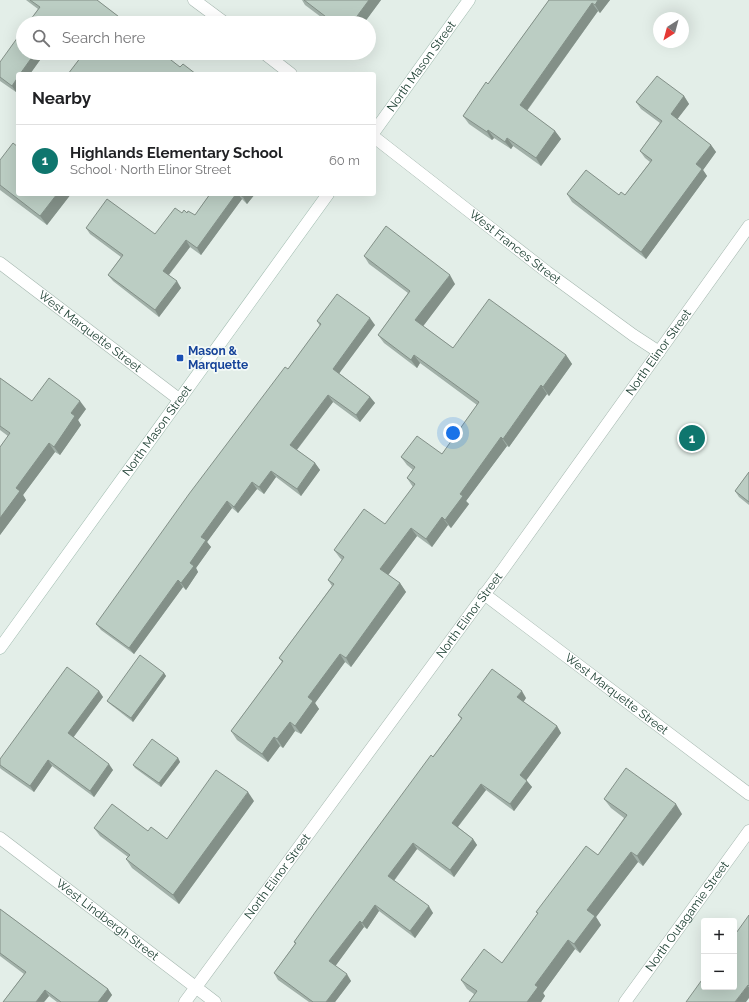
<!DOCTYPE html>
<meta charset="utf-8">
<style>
body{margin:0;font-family:Raleway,sans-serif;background:#f2f2f2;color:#202124}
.controls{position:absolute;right:12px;bottom:12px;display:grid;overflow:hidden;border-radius:4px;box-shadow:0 4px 16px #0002}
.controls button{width:36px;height:36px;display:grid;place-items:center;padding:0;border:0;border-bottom:1px solid #e0e0e0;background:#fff;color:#202124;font:20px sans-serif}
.compass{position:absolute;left:653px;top:12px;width:36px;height:36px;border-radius:50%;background:#fff;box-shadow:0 4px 16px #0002;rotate:216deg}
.you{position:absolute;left:453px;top:433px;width:14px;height:14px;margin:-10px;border:3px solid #fff;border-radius:50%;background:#1a73e8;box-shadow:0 0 0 6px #1a73e833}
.badge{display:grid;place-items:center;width:26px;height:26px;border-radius:50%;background:#0f766e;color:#fff;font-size:13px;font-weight:700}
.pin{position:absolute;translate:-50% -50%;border:2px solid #fff;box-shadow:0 1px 4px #0006}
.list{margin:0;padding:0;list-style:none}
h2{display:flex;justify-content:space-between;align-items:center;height:52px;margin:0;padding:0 16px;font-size:17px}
h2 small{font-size:13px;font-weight:400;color:#757577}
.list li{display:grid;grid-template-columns:26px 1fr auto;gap:12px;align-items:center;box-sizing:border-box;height:72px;padding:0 16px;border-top:1px solid #e0e0e0}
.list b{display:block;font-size:15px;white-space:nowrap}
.list p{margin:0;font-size:13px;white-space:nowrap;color:#757577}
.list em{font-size:13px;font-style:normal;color:#757577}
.icon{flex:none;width:22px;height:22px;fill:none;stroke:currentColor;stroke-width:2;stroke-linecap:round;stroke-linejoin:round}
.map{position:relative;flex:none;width:749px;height:1002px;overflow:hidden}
.search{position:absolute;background:#fff;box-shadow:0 4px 16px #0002;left:16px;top:16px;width:360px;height:44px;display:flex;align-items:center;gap:10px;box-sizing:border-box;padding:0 14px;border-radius:22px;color:#757577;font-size:15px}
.panel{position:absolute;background:#fff;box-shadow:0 4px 16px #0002;left:16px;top:72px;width:360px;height:124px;border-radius:4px}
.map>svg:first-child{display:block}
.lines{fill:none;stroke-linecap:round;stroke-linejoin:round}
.minor-casing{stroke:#a5b7af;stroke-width:13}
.secondary-casing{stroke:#a0bbaf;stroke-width:13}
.minor{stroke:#fff;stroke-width:12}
.secondary{stroke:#fff;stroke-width:12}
.wall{fill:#a1b0a8}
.shaded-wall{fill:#839088}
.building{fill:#bbcdc3;stroke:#839088}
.transit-dot{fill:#1a4fb4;stroke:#f4faf7;stroke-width:1.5}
.labels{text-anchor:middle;stroke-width:3.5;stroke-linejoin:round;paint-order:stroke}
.street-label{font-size:12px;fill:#204235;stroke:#f4faf7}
.transit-label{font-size:12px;font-weight:bold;fill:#164399;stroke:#f4faf7;text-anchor:start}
</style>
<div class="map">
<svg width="749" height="1002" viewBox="0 0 749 1002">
<rect width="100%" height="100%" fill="#e3eee8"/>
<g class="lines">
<g class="minor-casing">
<g id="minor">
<path d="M194,0L225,23"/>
<path d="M264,53L291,74"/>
<path id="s1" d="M374,137L547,272L633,335L659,352"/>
<path id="s2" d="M0,263L180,400"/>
<path id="s3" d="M484,594L749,794"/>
<path id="s4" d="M0,838L215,1002"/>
<path id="s5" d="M185,1002L504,568L749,226"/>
<path id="s6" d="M625,1002L749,831"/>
</g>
</g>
<g class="secondary-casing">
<g id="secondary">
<path id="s7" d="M374,132L469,0"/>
<path id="s8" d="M0,648L328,194"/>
</g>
</g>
<use href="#minor" class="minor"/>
<use href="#secondary" class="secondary"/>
</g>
<g class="wall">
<path d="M26,0H97L127,23H28L38,9Z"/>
<path d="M302,0H381L364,23H329L305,5Z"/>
<path d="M549,0H610L600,13L598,11L527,111L555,131L561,139L541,166L513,146L511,149L494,138L492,140L469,124L463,116L488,84Z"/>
<path d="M23,53H45L30,74H18V90L16,92L0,81V62Z"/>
<path d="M684,96L689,104L677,119L711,145L716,152L703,170L707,176L646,259L572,202L567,194L625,195L650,162L645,158L640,151L660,123L641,109L636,102Z"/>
<path d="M0,160L18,194H71L47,225L0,190Z"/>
<path d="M210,194H255L247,204L242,199L201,255L190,247L169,275L181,288L159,317L113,281L108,275L121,257L90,234L86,228L155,234L182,213H187L195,215Z"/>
<path d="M364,256L455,284L423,326L453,348L566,355L572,364L549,396L547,394L509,447L507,446L466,501L469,504L451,528L448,525L432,547L417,536L388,575L400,583L406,592L351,667L345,662L315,703L319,709L301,734L295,731L283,748L280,746L268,762L237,740L231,731L282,662L279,658L332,586L328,580L342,560L340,558L334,550L385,524L413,487L407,478L413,470L407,465L401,457L442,454L477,405L420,363L417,368L384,343L378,335L408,293L369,264Z"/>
<path d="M317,321L375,325L339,373L370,397L375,403L360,422L333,402L297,450L315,463L320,470L301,496L276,477L264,494L257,489L238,513L232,508L207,542L211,547L196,568L198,572L186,590L183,587L134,654L101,630L96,624L288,369L320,326Z"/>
<path d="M0,378L32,401L86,409L78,420L81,425L60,455L55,452L23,495L26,500L0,535V447L8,436L0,430Z"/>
<path d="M749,472V505L739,497L735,491Z"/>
<path d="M164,673L166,676L133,722L110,704L107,701Z"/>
<path d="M99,691L103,697L73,738L113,770L94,797L52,766L34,792L1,769L0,768V759Z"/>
<path d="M526,698L523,702L557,726L561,733L526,780L532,787L514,811L486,790L458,827L473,839L477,845L454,877L417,849L394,881L433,913L415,938L379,911L367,929L364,927L335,966L351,981L335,1002H309L278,980L274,973L295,944L294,942L461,719L458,715Z"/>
<path d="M178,758L180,762L161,787L135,768L133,765Z"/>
<path d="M604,799L682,814L643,866L638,862L596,917L601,925L580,953L575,949L543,993L545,996L541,1002H469L474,994L467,989L461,980L502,963L538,914L536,912L598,855L624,818L611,808Z"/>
<path d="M254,801L179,904L132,868L126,859L128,857L100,836L94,828L148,831L167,839Z"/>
<path d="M0,909L108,989L112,995L107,1002H57L49,996L44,1002H3L24,974L0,956Z"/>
</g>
<g class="shaded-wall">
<path d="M369,0H381L364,23H352Z"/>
<path d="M598,0H610L600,13L595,5Z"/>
<path d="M592,3L598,11L525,113L520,105Z"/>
<path d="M60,18L64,23H57Z"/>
<path d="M35,53H45L30,74H20Z"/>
<path d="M18,77V90L16,92L12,86Z"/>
<path d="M684,96L689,104L676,121L671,114Z"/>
<path d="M488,130L494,138L492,140L487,132Z"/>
<path d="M555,131L561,139L541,166L536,158Z"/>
<path d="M507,138L513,146L511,149L505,142Z"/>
<path d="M711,145L716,152L703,170L707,176L646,259L641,252L696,164Z"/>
<path d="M57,194H71L47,225L40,216Z"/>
<path d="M236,194H238L242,199L201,255L197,248Z"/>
<path d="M245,194H255L247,204L243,197Z"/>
<path d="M186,240L190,247L167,277L163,271Z"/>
<path d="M450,275L455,284L421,329L415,320Z"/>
<path d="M177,281L181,288L159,317L155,310Z"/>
<path d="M370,318L375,325L338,375L333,369Z"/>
<path d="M414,355L420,363L417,368L411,360Z"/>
<path d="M566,355L572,364L549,396L543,387Z"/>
<path d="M541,385L547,394L509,447L503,439Z"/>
<path d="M328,395L333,402L295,452L290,445Z"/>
<path d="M370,397L375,403L360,422L356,415Z"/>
<path d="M80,401L86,409L78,420L81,425L60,455L54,447L71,413Z"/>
<path d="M501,437L507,446L466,501L469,504L451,528L445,520L460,494Z"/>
<path d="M49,443L55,452L23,495L26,500L0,535V518L16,488Z"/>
<path d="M315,463L320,470L301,496L297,489Z"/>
<path d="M271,471L276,477L264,494L259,487Z"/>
<path d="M252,482L257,489L238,513L234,507Z"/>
<path d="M227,501L232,508L207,542L211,547L196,568L198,572L186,590L181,583L201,537Z"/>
<path d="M442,517L448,525L432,547L426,539Z"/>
<path d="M411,528L417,536L386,578L380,569Z"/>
<path d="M178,580L183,587L134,654L129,648Z"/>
<path d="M400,583L406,592L351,667L346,658Z"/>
<path d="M340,654L345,662L315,703L319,709L301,734L295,726L308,697Z"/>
<path d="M164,673L166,676L133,722L131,718Z"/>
<path d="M99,691L103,697L72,739L68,733Z"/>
<path d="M522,691L526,698L522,704L517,697Z"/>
<path d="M290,722L295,731L283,748L277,739Z"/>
<path d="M557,726L561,733L525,782L520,775Z"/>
<path d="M274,737L280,746L268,762L262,754Z"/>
<path d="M178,758L180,762L161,787L159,783Z"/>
<path d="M48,760L52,766L34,792L30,786Z"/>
<path d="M109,764L113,770L94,797L90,791Z"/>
<path d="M527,781L532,787L514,811L510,804Z"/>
<path d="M481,784L486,790L456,829L452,823Z"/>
<path d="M248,792L254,801L179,904L173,895Z"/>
<path d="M676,804L682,814L643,866L637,856Z"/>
<path d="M473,839L477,845L454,877L450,870Z"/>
<path d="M413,843L417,849L392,883L388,876Z"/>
<path d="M631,852L638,862L596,917L601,925L580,953L574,944L587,910Z"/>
<path d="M375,905L379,911L367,929L362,923Z"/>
<path d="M429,906L433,913L415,938L410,931Z"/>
<path d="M360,921L364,927L334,968L329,961Z"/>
<path d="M568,940L575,949L543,993L545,996L541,1002H527L535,985Z"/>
<path d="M347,974L351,981L335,1002H326Z"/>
<path d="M748,985L749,987V998L746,1002H735Z"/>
<path d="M108,989L112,995L107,1002H98Z"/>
<path d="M45,990L49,996L44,1002H36Z"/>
</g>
<g class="building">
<path d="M30,0H97L127,23H67L60,18L57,23H28L40,7Z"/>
<path d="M304,0H369L352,23H334Z"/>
<path d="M549,0H598L595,5L592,3L520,105L555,131L536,158L507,138L505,142L488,130L487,132L463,116L486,82L488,84Z"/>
<path d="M23,30V53H35L20,74H18V77L12,86L0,77V62Z"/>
<path d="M84,53H162L180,67L183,64L196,74H68Z"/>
<path d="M657,76L684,96L671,114L711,145L696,164L702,169L641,252L567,194L586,170L619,195L621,192L625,195L652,160L640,151L662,121L636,102Z"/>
<path d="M13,143L18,147V194H57L40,216L0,185V160Z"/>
<path d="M210,194H236L197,248L186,240L163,271L177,281L155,310L108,275L123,255L86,228L107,199L155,234L175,208L182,213L184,210L187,213L188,211L195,215Z"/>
<path d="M239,194H245L243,197Z"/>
<path d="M386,226L450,275L415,320L453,348L489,299L566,355L543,387L541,385L503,439L501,437L460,494L463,496L445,520L442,517L426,539L411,528L380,569L400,583L346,658L340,654L308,697L313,701L295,726L290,722L277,739L274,737L262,754L231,731L283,661L279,658L334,584L328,580L344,557L334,550L364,509L385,524L415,484L407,478L415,467L401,457L417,436L442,454L479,402L414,355L411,360L378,335L410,291L364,256Z"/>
<path d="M337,294L370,318L333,369L370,397L356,415L328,395L290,445L315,463L297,489L271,471L259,487L252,482L234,507L227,501L201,537L206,540L190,563L194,566L181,583L178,580L129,648L96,624L189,494L285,367L288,369L321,324L317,321Z"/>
<path d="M0,378L32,401L49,378L80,401L71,413L75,416L54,447L49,443L16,488L20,491L0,518V447L10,433L0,426Z"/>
<path d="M749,472V502L735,491Z"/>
<path d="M140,655L164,673L131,718L107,701Z"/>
<path d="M67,667L99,691L68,733L109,764L90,791L48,760L30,786L0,765V759Z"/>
<path d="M492,669L522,691L517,697L557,726L520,775L527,781L510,804L481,784L452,823L473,839L450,870L413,843L388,876L429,906L410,931L375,905L362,923L360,921L329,961L347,974L326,1002H313L274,973L296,943L294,942L316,911L431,755L433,757L462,718L458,715Z"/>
<path d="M152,739L178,758L159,783L133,765Z"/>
<path d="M626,768L676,804L637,856L631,852L587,910L595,916L574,944L568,940L535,985L538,987L527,1002H469L477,991L461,980L484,949L502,963L538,913L536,912L586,846L598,855L627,815L604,799Z"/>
<path d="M216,770L248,792L173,895L126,859L130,855L94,828L112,804L148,831L151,827L167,839Z"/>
<path d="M0,909L108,989L98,1002H61L45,990L36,1002H3L26,972L0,953Z"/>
<path d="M749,915V986L748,985L735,1002H686L704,977V987H734V936Z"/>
</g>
<rect class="transit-dot" x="176" y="354" width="8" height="8" rx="2"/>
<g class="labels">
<g class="street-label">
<text dy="4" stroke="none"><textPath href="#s7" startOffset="81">North Mason Street</textPath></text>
<text dy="4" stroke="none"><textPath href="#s1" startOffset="179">West Frances Street</textPath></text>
<text dy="4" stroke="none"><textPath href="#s2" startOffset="113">West Marquette Street</textPath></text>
<text dy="4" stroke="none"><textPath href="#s5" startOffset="804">North Elinor Street</textPath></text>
<text dy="4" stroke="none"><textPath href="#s8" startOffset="268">North Mason Street</textPath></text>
<text dy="4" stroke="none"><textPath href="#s5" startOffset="480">North Elinor Street</textPath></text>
<text dy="4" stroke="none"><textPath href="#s3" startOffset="166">West Marquette Street</textPath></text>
<text dy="4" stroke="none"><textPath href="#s5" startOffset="156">North Elinor Street</textPath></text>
<text dy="4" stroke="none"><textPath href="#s6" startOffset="106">North Outagamie Street</textPath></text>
<text dy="4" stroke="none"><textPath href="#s4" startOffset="135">West Lindbergh Street</textPath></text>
</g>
<g class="transit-label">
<text x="188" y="355">Mason &amp;<tspan x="188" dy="14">Marquette</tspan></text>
</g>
</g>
</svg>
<div class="controls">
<button>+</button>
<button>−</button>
</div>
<svg class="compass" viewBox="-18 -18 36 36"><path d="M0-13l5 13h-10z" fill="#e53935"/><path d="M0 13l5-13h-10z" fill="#757577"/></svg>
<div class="you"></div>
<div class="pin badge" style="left:692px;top:438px">1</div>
<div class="search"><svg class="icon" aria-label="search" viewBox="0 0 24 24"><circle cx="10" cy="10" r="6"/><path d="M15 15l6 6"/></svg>Search here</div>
<section class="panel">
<h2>Nearby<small></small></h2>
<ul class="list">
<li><span class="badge">1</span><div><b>Highlands Elementary School</b><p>School · North Elinor Street</p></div><em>60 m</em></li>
</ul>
</section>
</div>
